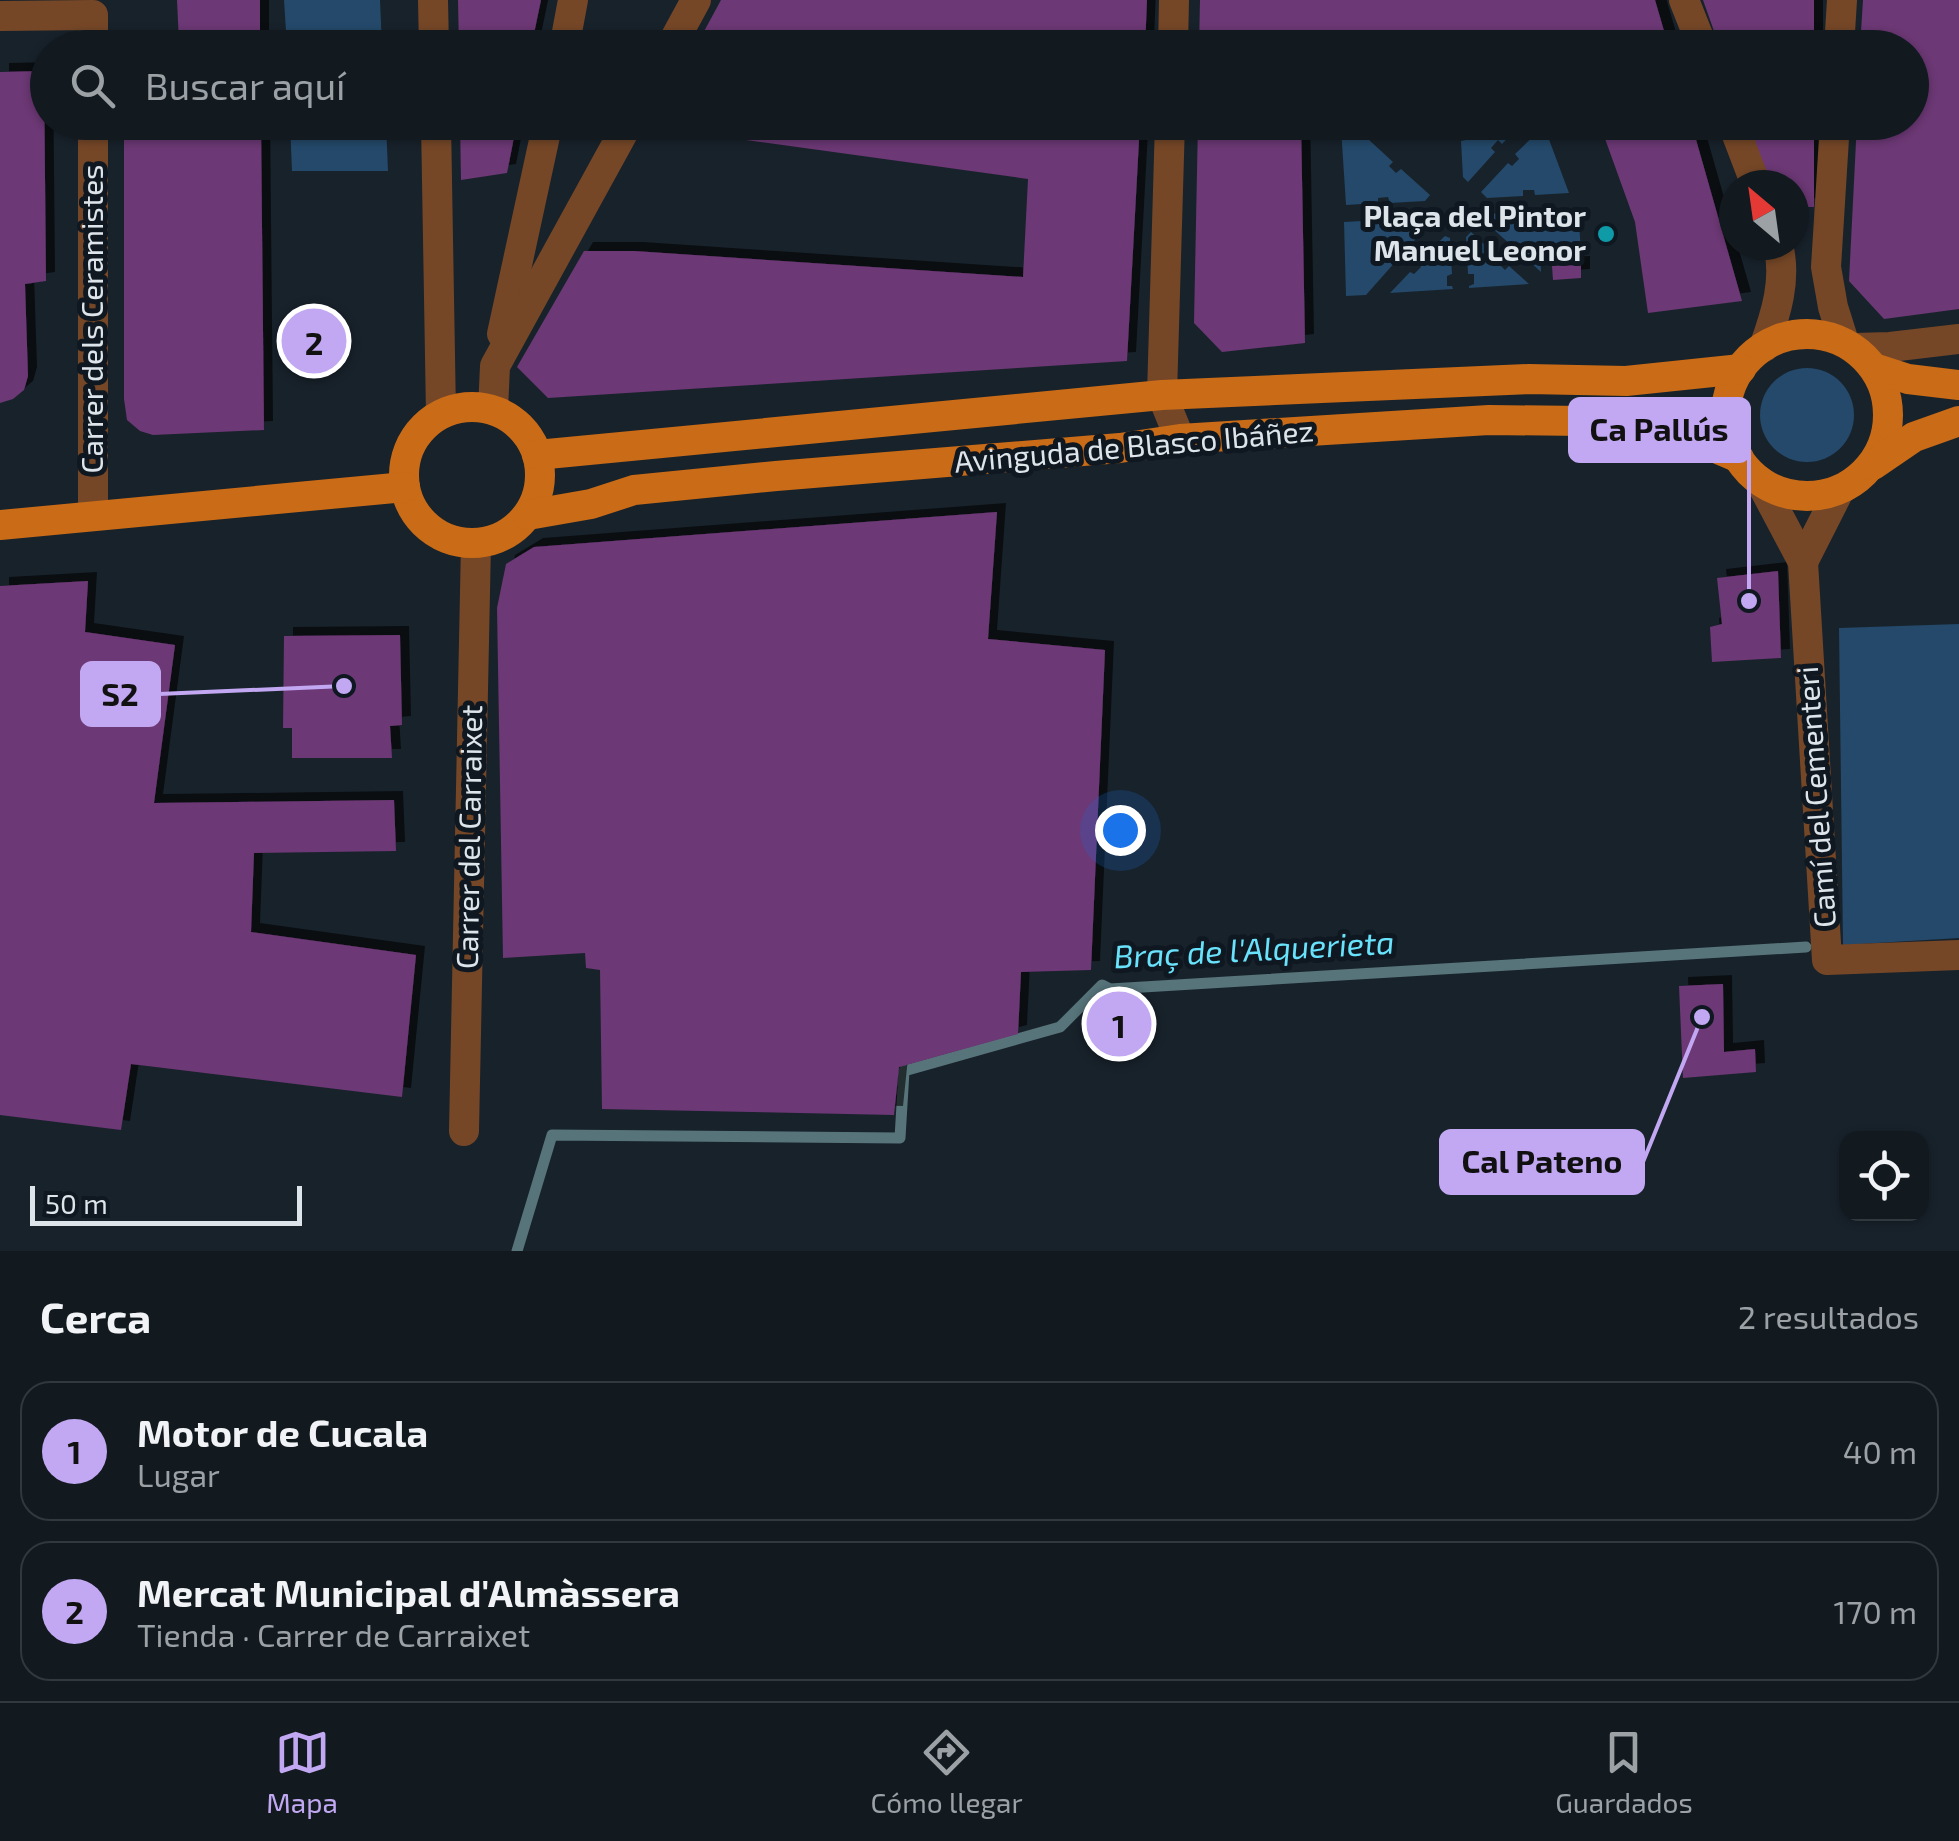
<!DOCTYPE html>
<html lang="es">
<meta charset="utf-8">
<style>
body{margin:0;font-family:"Exo 2",sans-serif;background:#1f272d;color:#f1f3f6}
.controls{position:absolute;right:30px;bottom:30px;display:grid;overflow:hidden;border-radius:20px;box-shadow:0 2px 8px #0004}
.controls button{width:90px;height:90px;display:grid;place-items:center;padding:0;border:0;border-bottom:2px solid #31383e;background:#121a20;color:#f1f3f6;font:50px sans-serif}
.compass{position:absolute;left:1719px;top:170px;width:90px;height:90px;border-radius:50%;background:#121a20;box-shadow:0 2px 8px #0004;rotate:331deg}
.scale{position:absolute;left:30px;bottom:25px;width:272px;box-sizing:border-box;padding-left:10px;border:5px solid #dde4ea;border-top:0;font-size:28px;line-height:35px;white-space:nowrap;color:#dde4ea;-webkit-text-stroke:8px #0f1821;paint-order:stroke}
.you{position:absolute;left:1120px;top:830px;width:35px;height:35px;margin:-25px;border:8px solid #fff;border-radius:50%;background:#1a73e8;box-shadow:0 0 0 15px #1a73e833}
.badge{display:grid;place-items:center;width:65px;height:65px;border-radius:50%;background:#c2a8f2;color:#111;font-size:32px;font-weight:700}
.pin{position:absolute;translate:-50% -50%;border:5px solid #fff;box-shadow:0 2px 10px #0006}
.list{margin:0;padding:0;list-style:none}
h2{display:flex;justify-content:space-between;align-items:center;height:130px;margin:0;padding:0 40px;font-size:42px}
h2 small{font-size:32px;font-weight:400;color:#9ca1a5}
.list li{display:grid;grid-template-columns:65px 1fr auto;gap:30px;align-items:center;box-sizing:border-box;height:140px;margin:0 20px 20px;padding:0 20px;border:2px solid #31383e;border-radius:30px}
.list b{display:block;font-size:38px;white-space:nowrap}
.list p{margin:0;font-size:32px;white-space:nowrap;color:#9ca1a5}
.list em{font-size:32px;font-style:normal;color:#9ca1a5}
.icon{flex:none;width:55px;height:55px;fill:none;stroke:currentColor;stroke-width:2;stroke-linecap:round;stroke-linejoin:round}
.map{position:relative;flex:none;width:1959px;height:1251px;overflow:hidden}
.search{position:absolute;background:#121a20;box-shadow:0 2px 8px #0004;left:30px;right:30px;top:30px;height:110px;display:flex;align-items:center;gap:25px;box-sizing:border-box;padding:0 35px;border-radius:55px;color:#9ca1a5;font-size:38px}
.sheet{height:450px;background:#121a20}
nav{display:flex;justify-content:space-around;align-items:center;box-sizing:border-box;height:140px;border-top:2px solid #31383e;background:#121a20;font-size:28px;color:#9ca1a5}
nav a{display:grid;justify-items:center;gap:5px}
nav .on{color:#c2a8f2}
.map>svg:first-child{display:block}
.green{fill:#24496a}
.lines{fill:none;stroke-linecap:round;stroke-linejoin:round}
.stream{stroke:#57747b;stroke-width:11}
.building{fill:#6c3874;filter:url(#shadow)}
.minor{stroke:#754727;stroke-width:30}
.major{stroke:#c96b17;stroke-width:30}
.culture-dot{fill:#0f9aa8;stroke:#0f1821;stroke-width:4}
.labels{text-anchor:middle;stroke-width:10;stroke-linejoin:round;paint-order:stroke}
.poi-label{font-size:30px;font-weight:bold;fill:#dde4ea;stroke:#0f1821;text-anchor:end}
.street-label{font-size:30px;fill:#dde4ea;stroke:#0f1821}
.water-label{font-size:32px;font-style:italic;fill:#69e3fc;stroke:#0f1821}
.leader{fill:none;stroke:#c2a8f2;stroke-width:4}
.callout-dot{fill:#c2a8f2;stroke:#0f1821;stroke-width:4}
.callout{fill:#c2a8f2;stroke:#c2a8f2;stroke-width:4}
.callout-label{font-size:32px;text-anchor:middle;font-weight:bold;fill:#111}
</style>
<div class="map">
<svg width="1959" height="1251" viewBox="0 0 1959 1251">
<defs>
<filter id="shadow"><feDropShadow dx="9" dy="-9" stdDeviation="0" flood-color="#0009"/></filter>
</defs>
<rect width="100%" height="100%" fill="#18222b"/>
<g class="green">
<path d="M284,0H380L382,47H287Z"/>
<path d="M290,123H386L388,171H292Z"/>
<path d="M1544,126L1569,193L1535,195L1534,190H1523V196L1487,198L1481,192L1508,163L1512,166L1519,159L1515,154Z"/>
<path d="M1355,127L1393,162L1389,166L1396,173L1401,169L1430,195L1425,201L1390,203L1388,197L1378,198V203L1346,205L1341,128Z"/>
<path d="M1460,127H1518L1502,144L1498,140L1491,148L1495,152L1468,182L1463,177L1461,141L1466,140L1465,130H1460Z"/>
<path d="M1574,210L1579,224L1581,251L1540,254L1541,272L1520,253L1523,250L1516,242L1512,246L1482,219L1487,214L1524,212L1525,218L1535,217L1536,211Z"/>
<path d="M1427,217L1431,222L1405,251L1400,249L1394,256L1397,260L1366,295L1346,296L1344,222L1379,220V225H1389L1390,220Z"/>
<path d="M1471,232L1500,259L1498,263L1505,270L1509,266L1529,284L1469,288V286L1474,284V274H1468L1466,237Z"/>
<path d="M1445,236L1450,238L1452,274L1447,276V286H1452L1453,289L1390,293L1410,272L1414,274L1421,267L1418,262Z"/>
<circle cx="1807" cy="415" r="47"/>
<path d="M1959,624V938L1843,945L1839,628Z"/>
</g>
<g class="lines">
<path class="stream" d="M517,1251L552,1135L900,1138L904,1071L1060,1027L1102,985L1110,989L1806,947"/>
</g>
<g class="building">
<path d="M177,0H260V48H158V45L179,42Z"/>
<path d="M458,0H541L531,48H459Z"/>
<path d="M721,0H1147L1145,48H695Z"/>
<path d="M1200,0H1655L1669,48H1199Z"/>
<path d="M1703,0H1814V48H1720Z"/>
<path d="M1863,0H1959V309L1884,319L1849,281L1857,122H1912V48H1860Z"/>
<path d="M44,71L46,281L25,284L28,376L24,390L13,399L0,403V72Z"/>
<path d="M124,122H261L264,430L153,435L140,431L127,420L124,399Z"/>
<path d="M460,122H517L507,173L461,180Z"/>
<path d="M655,122H1140L1127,361L548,398L517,367L584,251H634L1023,277L1028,179L652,127Z"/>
<path d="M1198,122H1301L1305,343L1222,352L1194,323Z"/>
<path d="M1599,122H1691L1742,301L1648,313L1635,222Z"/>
<path d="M1747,122H1814V207H1794V185H1769Z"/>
<path d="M1581,265V278L1553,280L1552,266Z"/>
<path d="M997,512L988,639L1105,650L1091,970L1021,972L1018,1034L899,1067L894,1115L602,1109L600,970L586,968L585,953L503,958L497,608L506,564L534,547Z"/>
<path d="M1778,571L1781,658L1712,662L1710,627L1722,624L1717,578Z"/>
<path d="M88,581L85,632L175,645L154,803L394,800L396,851L254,853L251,932L416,955L402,1097L131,1064L121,1130L0,1115V586Z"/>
<path d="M400,635L402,725L390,726L392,758H292V728H283L284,636Z"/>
<path d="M1723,984L1724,1052L1755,1049L1756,1072L1683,1078L1679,986Z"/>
<path d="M1136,1013L1139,1033L1100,1034V1016Z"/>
</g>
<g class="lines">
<g class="minor">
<path d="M433,0L434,48"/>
<path d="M1684,0L1703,48"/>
<path d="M0,16L93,15V48"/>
<path d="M564,48L573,0"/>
<path d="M670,48L696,0"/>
<path d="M1173,48L1174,0"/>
<path d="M1839,48L1842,0"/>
<path d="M436,122L441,414"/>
<path d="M1170,122L1162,395L1180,439"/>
<path d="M1732,122L1756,185"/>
<path d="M1835,122L1826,267L1833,307L1844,342"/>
<path d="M502,334L548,122"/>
<path d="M1764,347C1776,314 1787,279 1778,245"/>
<path d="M1854,348L1890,347L1959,339"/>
<path d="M493,410L495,366L629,122"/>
<path d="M1760,481L1803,562L1827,960L1959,955"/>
<path d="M93,516V122"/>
<path d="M1803,562L1840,489"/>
<path d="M464,1131L476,543"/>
</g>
<g class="major">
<circle cx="1807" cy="415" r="81"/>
<path d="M1874,368L1908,379L1959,385"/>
<circle cx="472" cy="475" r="68"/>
<path d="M537,455L1162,395L1529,379L1626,381L1741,369"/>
<path d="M1873,465L1914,437L1959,421"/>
<path d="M528,515L591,504L634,490L776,476L1120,448L1180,439L1489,420L1583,421L1662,431L1706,444L1739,458"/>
<path d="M0,525L405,487"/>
</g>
</g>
<circle class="culture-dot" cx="1606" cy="234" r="10"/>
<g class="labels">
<g class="poi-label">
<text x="1586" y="227">Plaça del Pintor<tspan x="1586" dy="34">Manuel Leonor</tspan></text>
</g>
<g class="street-label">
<text transform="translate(93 319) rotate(-90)" y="10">Carrer dels Ceramistes</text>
<text transform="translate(1134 447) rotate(-5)" y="10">Avinguda de Blasco Ibáñez</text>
<text transform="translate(1817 797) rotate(-94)" y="10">Camí del Cementeri</text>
<text transform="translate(470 837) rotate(-89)" y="10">Carrer del Carraixet</text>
</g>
<g class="water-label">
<text transform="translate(1254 950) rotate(-3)" y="11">Braç de l'Alquerieta</text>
</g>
</g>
<path class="leader" d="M1749 601L1749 430M344 686L159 694M1702 1017L1643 1162"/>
<g class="callout-dot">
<circle cx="1749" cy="601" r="10"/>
<circle cx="344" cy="686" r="10"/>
<circle cx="1702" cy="1017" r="10"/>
</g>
<g class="callout">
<rect x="1570" y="399" width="179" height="62" rx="10"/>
<rect x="82" y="663" width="77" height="62" rx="10"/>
<rect x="1441" y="1131" width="202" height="62" rx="10"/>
</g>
<g class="callout-label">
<text x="1659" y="441">Ca Pallús</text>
<text x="120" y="706">S2</text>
<text x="1542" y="1173">Cal Pateno</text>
</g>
</svg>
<div class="controls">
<button><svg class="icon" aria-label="locate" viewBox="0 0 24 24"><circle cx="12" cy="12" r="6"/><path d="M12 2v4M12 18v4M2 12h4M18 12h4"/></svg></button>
</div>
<svg class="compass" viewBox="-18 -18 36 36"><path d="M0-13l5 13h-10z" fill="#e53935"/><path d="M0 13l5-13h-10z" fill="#9ca1a5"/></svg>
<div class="scale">50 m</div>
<div class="you"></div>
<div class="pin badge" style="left:1119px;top:1024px">1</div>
<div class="pin badge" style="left:314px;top:341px">2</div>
<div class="search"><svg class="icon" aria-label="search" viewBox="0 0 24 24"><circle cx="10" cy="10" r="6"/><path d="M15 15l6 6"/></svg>Buscar aquí</div>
</div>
<section class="sheet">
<h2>Cerca<small>2 resultados</small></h2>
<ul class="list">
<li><span class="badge">1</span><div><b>Motor de Cucala</b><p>Lugar</p></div><em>40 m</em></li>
<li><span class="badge">2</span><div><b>Mercat Municipal d'Almàssera</b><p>Tienda · Carrer de Carraixet</p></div><em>170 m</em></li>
</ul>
</section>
<nav>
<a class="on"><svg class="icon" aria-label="map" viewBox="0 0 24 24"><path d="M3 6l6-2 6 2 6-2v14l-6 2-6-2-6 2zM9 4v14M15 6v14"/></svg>Mapa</a>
<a><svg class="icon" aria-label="directions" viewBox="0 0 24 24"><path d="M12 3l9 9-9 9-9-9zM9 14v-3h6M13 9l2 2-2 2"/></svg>Cómo llegar</a>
<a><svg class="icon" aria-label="saved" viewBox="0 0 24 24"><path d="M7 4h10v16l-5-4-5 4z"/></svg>Guardados</a>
</nav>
